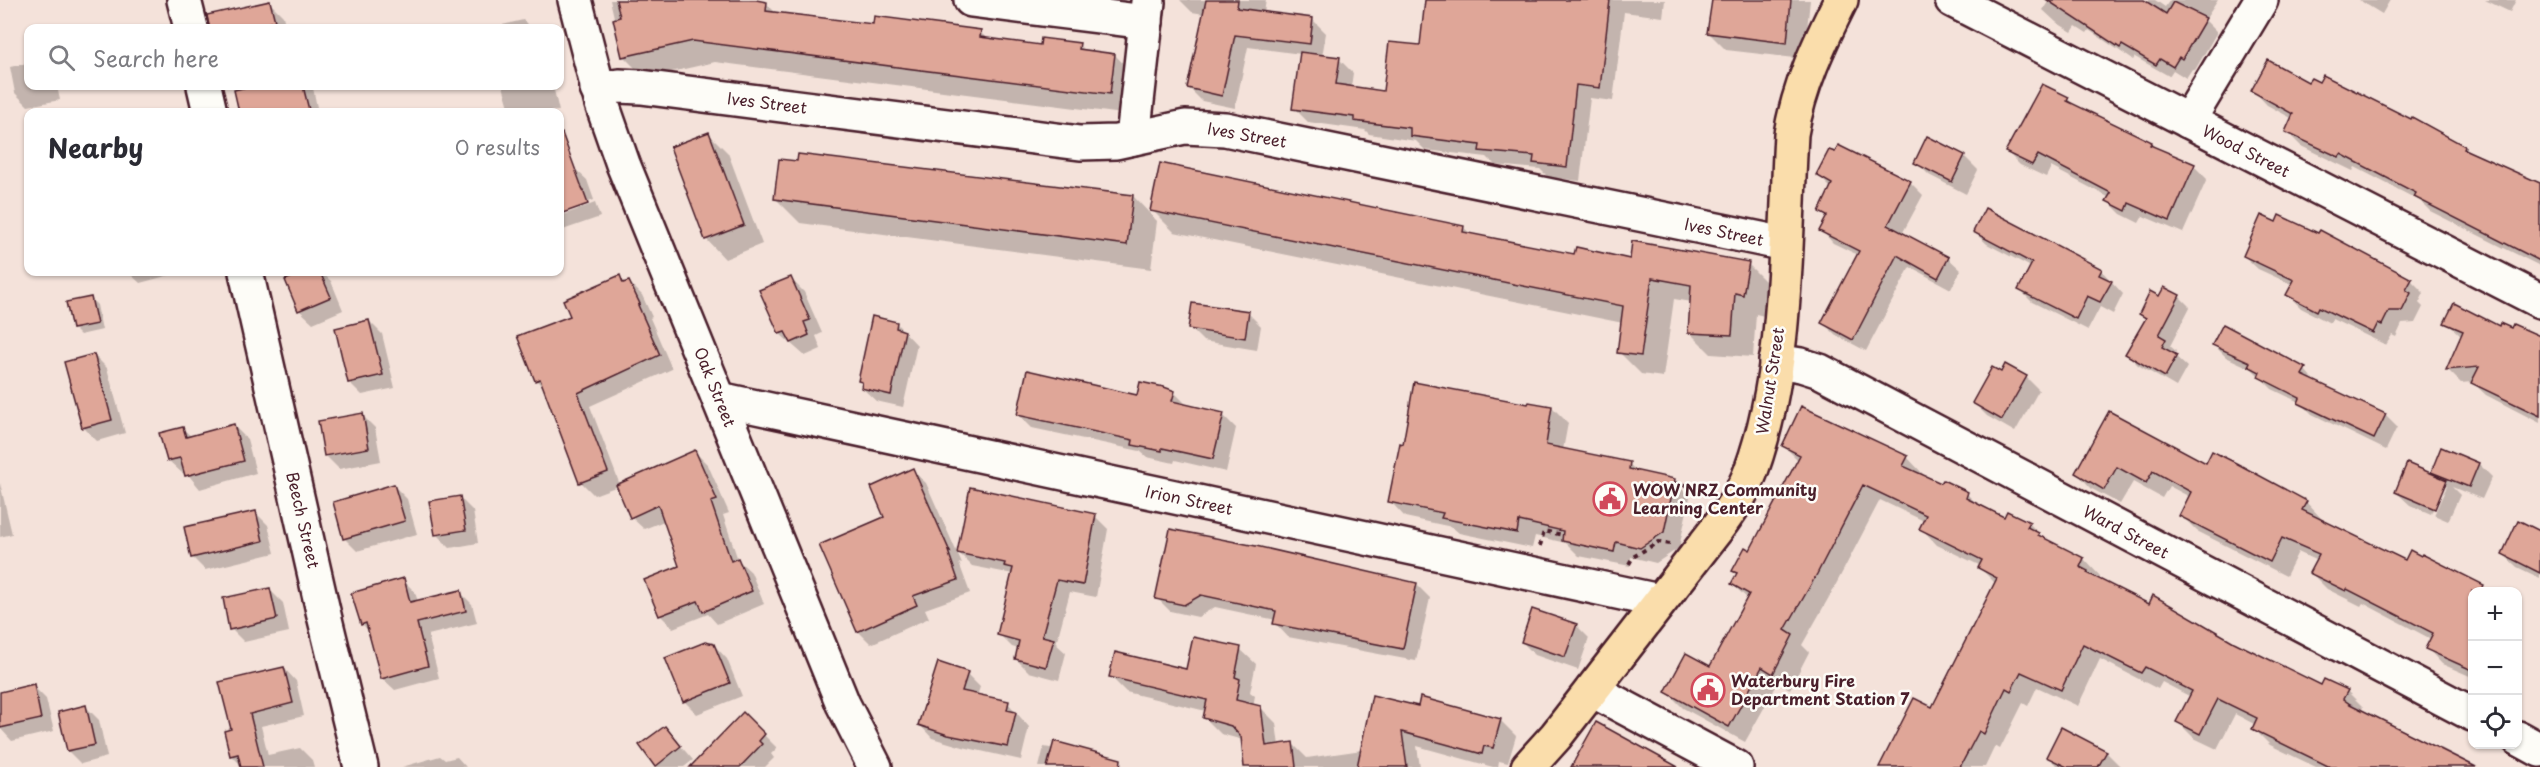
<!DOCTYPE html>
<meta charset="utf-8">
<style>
body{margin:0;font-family:"Playpen Sans",sans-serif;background:#f2f2f3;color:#2b2b33}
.controls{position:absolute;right:18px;bottom:18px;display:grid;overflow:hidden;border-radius:12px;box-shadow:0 2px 4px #0004}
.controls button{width:54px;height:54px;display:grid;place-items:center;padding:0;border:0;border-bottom:2px solid #e1e1e2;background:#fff;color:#2b2b33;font:30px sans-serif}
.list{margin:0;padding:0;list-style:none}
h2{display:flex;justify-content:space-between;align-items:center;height:78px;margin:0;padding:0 24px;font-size:26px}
h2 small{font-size:20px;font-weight:400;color:#7c7c81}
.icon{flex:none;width:33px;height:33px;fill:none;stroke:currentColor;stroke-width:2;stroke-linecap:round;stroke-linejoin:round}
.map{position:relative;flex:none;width:2540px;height:767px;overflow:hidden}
.search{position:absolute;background:#fff;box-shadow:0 2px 4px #0004;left:24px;top:24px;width:540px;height:66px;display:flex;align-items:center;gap:15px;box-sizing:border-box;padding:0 21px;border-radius:12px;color:#7c7c81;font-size:22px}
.panel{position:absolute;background:#fff;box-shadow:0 2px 4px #0004;left:24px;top:108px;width:540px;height:168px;border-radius:12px}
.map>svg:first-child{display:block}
.shadow{fill:#0003}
.building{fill:#dfa698;stroke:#4a1f2b;stroke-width:1.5}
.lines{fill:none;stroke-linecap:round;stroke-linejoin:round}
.minor-casing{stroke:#4a1f2b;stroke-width:38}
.major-casing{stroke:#4a1f2b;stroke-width:38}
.path{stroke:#4a1f2b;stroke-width:4;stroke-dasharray:4.5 4.5;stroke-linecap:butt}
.minor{stroke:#fdfcf7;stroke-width:33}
.major{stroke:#faddab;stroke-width:33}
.labels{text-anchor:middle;stroke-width:5;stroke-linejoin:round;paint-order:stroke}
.street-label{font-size:16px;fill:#4a1f2b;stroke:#fdfcf7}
.poi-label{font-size:16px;font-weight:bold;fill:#4a1f2b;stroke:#fdfcf7;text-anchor:start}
</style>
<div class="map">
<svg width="2540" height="767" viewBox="0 0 2540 767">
<rect width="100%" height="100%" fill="#f4e2da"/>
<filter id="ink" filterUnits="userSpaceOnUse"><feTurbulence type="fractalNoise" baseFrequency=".0167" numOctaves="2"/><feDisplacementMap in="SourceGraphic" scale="12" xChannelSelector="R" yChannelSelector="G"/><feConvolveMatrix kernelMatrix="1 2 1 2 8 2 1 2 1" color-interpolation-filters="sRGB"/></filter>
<g filter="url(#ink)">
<g class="shadow">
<path d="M610,0H744L766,3L777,14L874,26L980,32L988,40L1041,46L1079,45L1086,52L1115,55L1136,77L1131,115L715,62L645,78L623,56Z"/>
<path d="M1180,0H1266L1264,13L1313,20L1326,33L1322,57L1339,59L1353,73L1351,87L1384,92L1421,47L1433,0H1665L1663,17L1624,12L1613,101L1590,98L1580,181L1548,177L1540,169L1495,165L1487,157L1425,150L1416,141L1369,134L1365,130L1308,122L1294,108L1301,54L1248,47L1235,108L1202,101L1189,88L1204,14L1192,12Z"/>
<path d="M1713,0H1810L1804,59L1726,50L1709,33Z"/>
<path d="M2049,0H2155L2165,7L2170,0H2218L2205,20L2217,32L2195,70L2192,69L2186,78L2173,70L2169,76L2135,57L2133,60L2089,30L2087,33L2076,26L2072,32L2056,22L2043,10Z"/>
<path d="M2359,0H2390L2382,14Z"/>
<path d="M2485,0H2516L2510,12Z"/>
<path d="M270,3L283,16L286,28H220L217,15Z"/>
<path d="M523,20L531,28H490Z"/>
<path d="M28,63V86H57L60,100L28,106L15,93L10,67Z"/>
<path d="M2309,84L2465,147L2471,154L2540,185V266L2430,211L2420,201L2355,167L2353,171L2301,146L2287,132L2293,119L2267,105L2253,90Z"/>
<path d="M246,86H311L313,88L318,112H241L236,91L246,88Z"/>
<path d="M503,86H553L559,111L515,112L509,107Z"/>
<path d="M2068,99L2075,106L2151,143L2158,150L2194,166L2207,179L2183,233L2143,216L2139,223L2121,214L2108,201L2110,198L2051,167L2046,177L2020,165L2007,152Z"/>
<path d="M477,110L480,112H463Z"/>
<path d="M709,134L728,153L762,244L725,259L706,239Z"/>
<path d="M1928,138L1965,157L1978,170L1966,194L1929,175L1916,162Z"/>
<path d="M573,167L587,180L594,200L560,212V172Z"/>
<path d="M1818,175L1910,182L1923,195L1902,234L1948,258L1961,270L1951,289L1910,267L1866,351L1836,335L1823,323L1858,255L1833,243L1821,230L1827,218L1821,211L1831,188Z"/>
<path d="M1133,196L1157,221L1151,269L800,223L776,199Z"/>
<path d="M595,203L600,217L560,231V216Z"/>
<path d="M1152,210L1463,227L1472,235L1576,256L1631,260L1748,264L1770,286L1764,316L1756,314L1753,357L1711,354L1689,332L1692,302L1674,299L1663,377L1641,374L1619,352L1623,323L1174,232Z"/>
<path d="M1974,232L2101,270L2123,294L2113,314L2100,307L2088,330L2032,302L2020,290L2031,267L1987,244Z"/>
<path d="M2244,256L2411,280L2424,293L2419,303L2423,307L2415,323L2402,324L2396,337L2392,335L2386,345L2332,319L2330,323L2301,308L2288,295L2293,285L2258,269Z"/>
<path d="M128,272H181L140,283Z"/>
<path d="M309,272H321L331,281L343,310L313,323L299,310L287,281Z"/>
<path d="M619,277L626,284L629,282L642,295L652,317L650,318L672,369L590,406L620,485L695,452L708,465L729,513L723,515L738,560L751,572L764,604L717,624L708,614L673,628L660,615L680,567L664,521L644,529L631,517L618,486L594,495L581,482L545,389L536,380L572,316Z"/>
<path d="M791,279L804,292L822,333L816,336L821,349L805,356L780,334Z"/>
<path d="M2179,296L2190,307L2170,346L2176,351L2174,355L2187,367L2176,387L2138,365L2127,354L2147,320L2141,314L2160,298Z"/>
<path d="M90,298L97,305L102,330L80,335L74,329Z"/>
<path d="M1248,313L1261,326L1257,350L1203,341L1190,328Z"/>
<path d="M369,321L382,334L395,388L362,395L349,382Z"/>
<path d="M2446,322L2500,328L2540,340V423L2486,395L2472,382L2461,383L2448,370L2462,337Z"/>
<path d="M896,323L917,345L903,407L876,401L862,388L863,384L859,381Z"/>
<path d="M2214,345L2305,370L2316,383L2385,415L2397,427L2386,450L2312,414L2301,403L2272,389L2252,369L2226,357Z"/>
<path d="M94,355L107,368L125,433L97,441L84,428L66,363Z"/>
<path d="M2006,366L2026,377L2039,390L2015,432L1987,416L1974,403Z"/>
<path d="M1174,392L1187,405L1223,415L1236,428L1226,472L1175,460L1174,463L1147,457L1140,451L1032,428L1019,415Z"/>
<path d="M1530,405L1552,407L1568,423L1563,450L1629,464L1638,472L1674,481L1690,497L1679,548L1656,563L1631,557L1630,566L1579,556L1566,543L1535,536L1532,548L1459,533L1452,527L1405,517L1390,501Z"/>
<path d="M2110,413L2206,466L2306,502L2321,518L2320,520L2406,562L2423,556L2483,586L2488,592H2472V677L2442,664L2427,648L2431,639L2363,603L2361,606L2327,589L2311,573L2317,561L2298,552L2286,576L2197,531L2181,515L2190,497L2169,486L2162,498L2133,482L2120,504L2092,489L2077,473Z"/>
<path d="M362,415L375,428L381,461L339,469L326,456L320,422Z"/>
<path d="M234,426L247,439L256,473L200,489L186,472L182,473L168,460L182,428L192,437Z"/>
<path d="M1784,446L1907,457L1923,474L1922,476L1967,494L1980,507L2005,519L2029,523L2045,540L2084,559L2100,576L2098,580L2322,688L2347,691L2363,707L2361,711L2439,750L2441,748L2478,767H2316L2270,745L2254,729L2256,725L2235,714L2217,749L2194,738L2178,722L2191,697L2162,682L2158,689L2100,659L2078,706L2037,687L2028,706L2023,703L2000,749L1995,746L1985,767H1880L1933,709L1996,584L1980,568L1981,566L1937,545L1921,528L1924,521L1880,500L1833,590L1802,645L1809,652L1790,689L1778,683L1745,742L1683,708L1667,692L1711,668L1748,599L1732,584L1738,574L1734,570L1751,552L1799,461Z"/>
<path d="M2442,449L2479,464L2492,477L2482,499L2452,487L2460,495L2448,521L2434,515L2447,486H2443L2431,514L2410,505L2396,492L2440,479L2433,471Z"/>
<path d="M912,470L926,483L962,564L959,563L970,593L925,609L929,618L871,644L858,631L886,518Z"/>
<path d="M0,483L12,534L0,537Z"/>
<path d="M394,486L407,499L417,534L357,551L344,538Z"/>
<path d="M459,497L473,511L478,543L450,548L437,535Z"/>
<path d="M255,512L268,525L275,553L205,570L192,557Z"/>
<path d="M1095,516L1108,529L1096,597L1070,592L1056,644L1066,653L1059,680L1029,672L1016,659L1019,649L1012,647L999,634L1013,574L972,566L959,553Z"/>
<path d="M1171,531L1417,585L1430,598L1416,661L1288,637L1275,623L1276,620L1215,607L1198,617L1170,611L1157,598Z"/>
<path d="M2540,532V578L2517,567L2503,554Z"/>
<path d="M403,580L415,592L418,602L460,592L472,604L477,623L428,635L439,678L395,690L382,678L370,632L362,624Z"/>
<path d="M270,590L283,603L289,632L244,642L231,629Z"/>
<path d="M1576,625L1589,638L1578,670L1535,655L1522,642Z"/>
<path d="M714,645L727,659L742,696L697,714L684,701Z"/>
<path d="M1240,649L1256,664L1250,692L1255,696L1253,706L1260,707L1276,723L1279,746L1293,744L1307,758L1362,750L1419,707L1500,720L1516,736L1508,763L1499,761L1498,767H1493L1417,746L1420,767H1246L1243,740L1221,734L1205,718L1206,711L1126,692L1111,677L1188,670Z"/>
<path d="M284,668L296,681L304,716L261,726L268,755L300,748L312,760L314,767H243L231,755L232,730Z"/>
<path d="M967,674L980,687L977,696L1008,703L1029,727L1021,760L963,747L932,738L919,724Z"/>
<path d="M33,686L46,699L54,731L12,741L0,728V693Z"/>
<path d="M86,707L99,720L107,757L81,764L68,751Z"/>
<path d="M743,714L777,748L771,754L774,758L765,767H706Z"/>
<path d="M665,728L693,760L684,767H657L641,746Z"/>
<path d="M1044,747L1116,759L1124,767H1039Z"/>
<path d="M2106,752L2121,767H2058L2048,757Z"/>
<path d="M440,756L445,760L457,757L466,767H402Z"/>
</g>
<g class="building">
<path d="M616,0H756L767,2L766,11L873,24L874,16L981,30L980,37L1040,45L1041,38L1080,43L1079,49L1115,54L1110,94L693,41L622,57L613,19L620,17Z"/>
<path d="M1206,0H1238L1237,8L1313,18L1310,44L1235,35L1222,96L1187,88Z"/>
<path d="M1425,0H1610L1600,88L1576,85L1567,167L1533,163L1534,156L1479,151L1480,145L1410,136V128L1354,121V117L1292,109L1300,52L1340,57L1336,84L1383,91L1389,42L1420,45Z"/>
<path d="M1712,0H1791L1787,43L1707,33Z"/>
<path d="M2047,0H2144L2166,14L2173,2L2206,18L2182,59L2179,57L2173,67L2160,59L2156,65L2122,45L2120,48Z"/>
<path d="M270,1L275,21L267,23L268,28H209L207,15Z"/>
<path d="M2268,60L2308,82L2311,78L2319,82L2323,75L2411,119L2412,117L2465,146L2464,149L2540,183V261L2414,197L2416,193L2341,154L2339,157L2285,132L2293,114L2251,91Z"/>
<path d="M2042,84L2069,97L2067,101L2152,142L2150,145L2195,164L2170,221L2129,203L2126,211L2106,201L2111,193L2038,155L2032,165L2005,152Z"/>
<path d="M251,86H303L309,110L297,112H239L234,90Z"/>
<path d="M709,132L744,225L705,240L670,147Z"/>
<path d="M560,133H562L588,204L560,214Z"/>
<path d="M1927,136L1965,155L1952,182L1914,163Z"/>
<path d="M1838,145L1911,181L1888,225L1949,257L1938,278L1897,255L1853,340L1821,323L1859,251L1819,231L1827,216L1819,212L1832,184L1816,175L1829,150L1835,152Z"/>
<path d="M798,154L1133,195L1127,245L774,199L779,159L797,161Z"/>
<path d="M1160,163L1464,226L1463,232L1574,254L1576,247L1630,259L1632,241L1749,262L1743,295L1735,293L1732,335L1688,333L1691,285L1652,278L1641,356L1617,353L1623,306L1150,211Z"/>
<path d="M1985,208L2102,269L2099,275L2112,281L2100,302L2087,296L2076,319L2018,290L2032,263L1973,232Z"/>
<path d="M2261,215L2276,222L2279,215L2318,233L2320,230L2412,279L2406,290L2411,293L2402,311H2389L2382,325L2378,323L2373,333L2319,307L2317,311L2286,295L2294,280L2243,256Z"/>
<path d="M305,272H320L331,297L298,311L285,280Z"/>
<path d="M620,275L623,283L629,281L640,304L638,305L660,355L578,393L608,472L579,483L540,379L535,381L517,336L570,316L563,300Z"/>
<path d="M791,277L810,320L804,322L809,335L791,343L785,332L779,334L759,290Z"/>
<path d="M2164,287L2180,295L2159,335L2166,339L2162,347L2177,355L2165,377L2125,354L2146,318L2139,314L2150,291L2159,296Z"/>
<path d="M91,297L97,324L72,329L66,302Z"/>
<path d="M1192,303L1249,311L1245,338L1188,329Z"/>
<path d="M2454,303L2499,326L2500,323L2511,328L2513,324L2540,336V416L2471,383L2479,367L2446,370L2463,331L2444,323Z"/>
<path d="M872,316L897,322L896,328L905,331L891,395L861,388L862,382L858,381Z"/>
<path d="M369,320L383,375L348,383L335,328Z"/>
<path d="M2223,324L2306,368L2302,375L2386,414L2374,439L2298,403L2300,398L2258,377L2260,372L2248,366L2250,362L2212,345Z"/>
<path d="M94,354L112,420L82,428L64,362Z"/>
<path d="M2005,364L2027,376L2002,420L1972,403L1992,367L2001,372Z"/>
<path d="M1027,370L1137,395L1140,382L1164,387L1175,391L1172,401L1224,413L1213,459L1162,448V451L1132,445L1133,440L1017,415Z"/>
<path d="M1414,382L1528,404L1529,402L1552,406L1546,445L1630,462L1629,469L1675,479L1664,532L1640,548L1616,542L1614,552L1562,541L1563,531L1519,521L1517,533L1441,518L1443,513L1388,502L1400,443L1403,444Z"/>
<path d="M1801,406L1908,456L1903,466L1941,483L1943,480L1968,492L1966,498L2004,517L2007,511L2030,522L2027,527L2039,533L2038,535L2084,558L2080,567L2088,571L2087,573L2149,604L2153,595L2234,642L2321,685L2324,679L2348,690L2343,699L2350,704L2476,767H2330L2252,729L2257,718L2218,699L2200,734L2176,722L2192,691L2145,667L2141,673L2083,644L2061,690L2021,672L2011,691L2006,688L1984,734L1979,731L1960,767H1879L1914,698L1932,707L1997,578L1978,568L1982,560L1919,529L1926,515L1863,485L1817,574L1785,630L1793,635L1773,674L1762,667L1729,727L1665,692L1686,653L1710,666L1749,594L1731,584L1737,573L1732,571L1745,547L1750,550L1800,455L1782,446Z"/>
<path d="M2109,411L2206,463L2212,451L2236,463L2307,501L2302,510L2405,560L2410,550L2421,556L2422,554L2484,585L2481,591H2472V670L2425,649L2433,633L2347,589L2346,591L2309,573L2319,554L2282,538L2270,562L2179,516L2191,492L2153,471L2146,483L2117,467L2104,490L2075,473Z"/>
<path d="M363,413L369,448L324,456L318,421Z"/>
<path d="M234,424L244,461L185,476L180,458L167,461L159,433L183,427L186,437Z"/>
<path d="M2441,447L2479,463L2469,487L2431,472Z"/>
<path d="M695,450L717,500L711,502L731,561L738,558L752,591L703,612L698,601L659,616L644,580L679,566L658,505L630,518L616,485Z"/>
<path d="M2407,463L2447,480L2435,509L2395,492Z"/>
<path d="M913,468L950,552L948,551L958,580L913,596L917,605L857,632L819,545L884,517L871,487Z"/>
<path d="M394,484L405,521L343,539L333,502Z"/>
<path d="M970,487L1096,514L1083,585L1057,580L1042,636L1054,639L1046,667L1015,659L1019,641L997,635L1013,568L1004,566L1005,563L957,553Z"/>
<path d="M460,496L466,530L435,535L429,501Z"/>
<path d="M256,511L263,541L191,558L184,527Z"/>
<path d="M2518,520L2540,531V573L2502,554Z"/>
<path d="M1170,529L1256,546L1417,583L1403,649L1273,624L1276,611L1201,595L1184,605L1155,599Z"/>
<path d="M404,578L410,602L461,590L466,611L417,623L428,666L381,679L366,623L361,625L351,593Z"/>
<path d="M270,588L277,619L229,630L223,598Z"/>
<path d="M1532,609L1577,624L1565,657L1521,642Z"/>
<path d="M1193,637L1241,647L1235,677L1240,679L1236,700L1261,706L1266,746L1293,742L1296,767H1244L1241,737L1231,726L1203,718L1207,700L1109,677L1115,652L1186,669Z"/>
<path d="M705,642L714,644L730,683L683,702L665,658Z"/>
<path d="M938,662L968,672L962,691L1009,701L1007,710L1016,712L1008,747L948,735L918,725Z"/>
<path d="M284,667L293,703L250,714L263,767H241L238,754L230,756L224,731L231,729L219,682Z"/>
<path d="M34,684L41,719L0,728V692Z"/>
<path d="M1372,695L1418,706L1420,697L1501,719L1493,748L1484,746L1482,754L1402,732L1407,767H1357Z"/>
<path d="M86,705L95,745L67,751L58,712Z"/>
<path d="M743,712L765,734L759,741L762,744L740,767H690Z"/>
<path d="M1596,722L1678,767H1571Z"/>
<path d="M665,726L681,746L655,767L639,745Z"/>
<path d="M2061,727L2107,751L2098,767H2067L2046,757Z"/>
<path d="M1054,741L1121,759L1120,767H1047Z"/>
</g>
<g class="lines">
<g class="minor-casing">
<g id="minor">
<path d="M184,0L191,28"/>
<path d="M575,0L602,104L623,164L843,704L875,767"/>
<path d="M971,0L1146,22"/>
<path d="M1952,0L2540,301"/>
<path d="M204,86L210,112"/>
<path d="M597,89L619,86L641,87L1080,143L1116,142L1185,127L1225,129L1785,244"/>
<path d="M2188,121L2261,0"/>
<path d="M1133,138L1148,2"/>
<path d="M246,272L323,611L361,767"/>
<path d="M1776,361L1801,365L1820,371L2472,714"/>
<path d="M719,399L1659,601"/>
<path d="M1592,690L1736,767"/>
<path d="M2518,738L2540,750"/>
</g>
</g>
<g class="major-casing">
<path id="major" d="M1528,767L1556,736L1716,530C1730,511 1743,493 1751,471C1788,370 1785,241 1791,134C1799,86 1819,44 1841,0"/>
</g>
<g class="path">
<path d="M1674,483L1709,490"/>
<path d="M1540,546L1544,531L1563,535"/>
<path d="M1629,564L1633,557L1658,542L1670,544"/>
</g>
<use href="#minor" class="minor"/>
<use href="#major" class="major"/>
</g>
</g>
<defs>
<g id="civic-ring" transform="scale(1.725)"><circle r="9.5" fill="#fdfcf7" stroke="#d1495b" stroke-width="1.5"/><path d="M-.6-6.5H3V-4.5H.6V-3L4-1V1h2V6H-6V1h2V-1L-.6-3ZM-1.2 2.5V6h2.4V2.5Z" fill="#d1495b"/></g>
</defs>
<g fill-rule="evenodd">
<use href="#civic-ring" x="1610" y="499"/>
<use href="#civic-ring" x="1708" y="690"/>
</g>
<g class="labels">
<g class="street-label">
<text transform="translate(767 103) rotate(7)" y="6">Ives Street</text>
<text transform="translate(1247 135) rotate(10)" y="6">Ives Street</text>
<text transform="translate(2246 151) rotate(27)" y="6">Wood Street</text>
<text transform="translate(1724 232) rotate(12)" y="6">Ives Street</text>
<text transform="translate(1770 381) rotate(-81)" y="6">Walnut Street</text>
<text transform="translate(715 387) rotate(68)" y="6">Oak Street</text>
<text transform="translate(1189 500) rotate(12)" y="6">Irion Street</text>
<text transform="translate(303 520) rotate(77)" y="6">Beech Street</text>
<text transform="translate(2126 532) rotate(28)" y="6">Ward Street</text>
</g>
<g class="poi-label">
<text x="1633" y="496">WOW NRZ Community<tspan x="1633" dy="18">Learning Center</tspan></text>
<text x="1731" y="687">Waterbury Fire<tspan x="1731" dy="18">Department Station 7</tspan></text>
</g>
</g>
</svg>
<div class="controls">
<button>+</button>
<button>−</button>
<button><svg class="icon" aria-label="locate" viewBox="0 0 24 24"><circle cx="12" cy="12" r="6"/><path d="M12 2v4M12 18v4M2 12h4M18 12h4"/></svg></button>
</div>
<div class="search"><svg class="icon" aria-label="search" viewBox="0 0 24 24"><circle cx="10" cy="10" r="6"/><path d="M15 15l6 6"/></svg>Search here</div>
<section class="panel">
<h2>Nearby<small>0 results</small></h2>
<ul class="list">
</ul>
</section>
</div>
